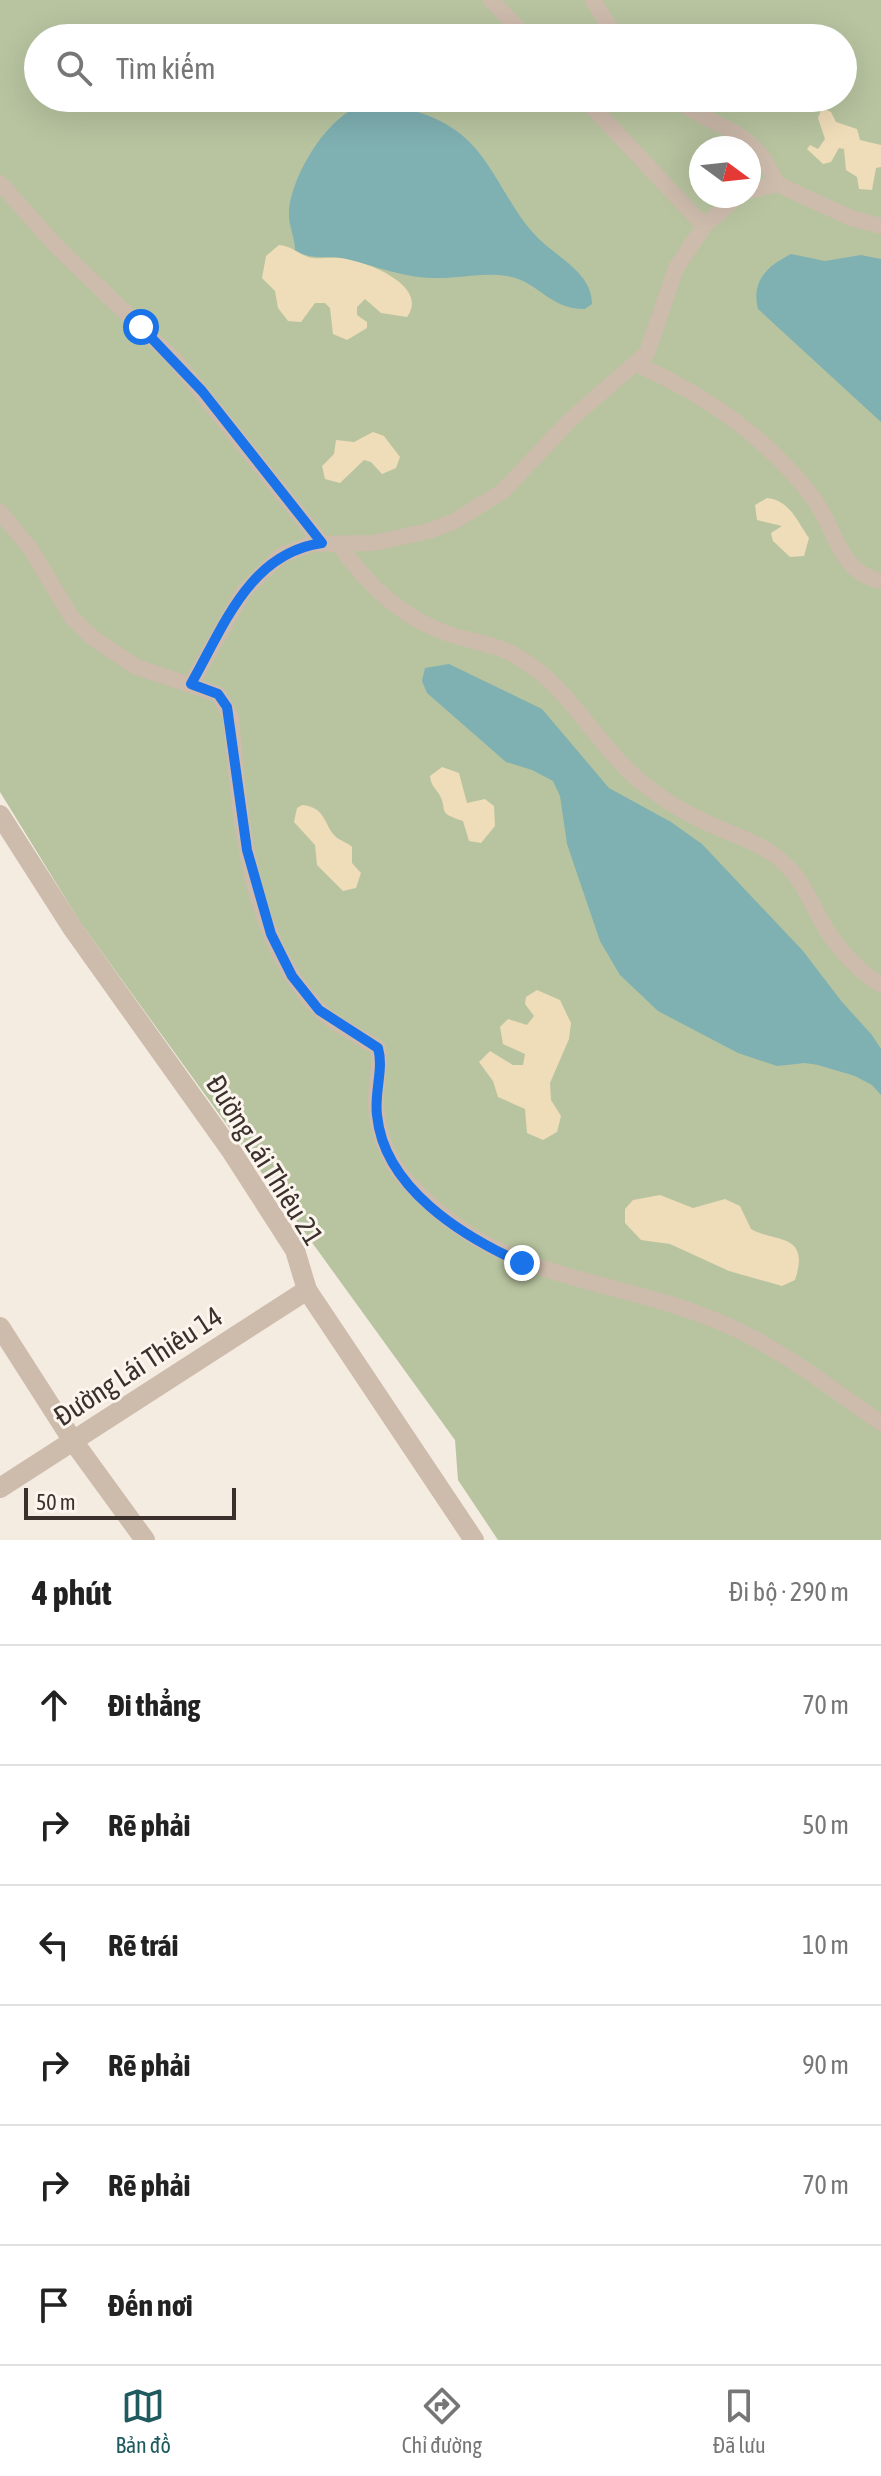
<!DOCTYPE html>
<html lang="vi">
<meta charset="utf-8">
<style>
body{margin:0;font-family:"Asap Condensed",sans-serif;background:#f2f2f2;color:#222}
.compass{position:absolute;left:689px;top:136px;width:72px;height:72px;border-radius:50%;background:#fff;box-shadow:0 8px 32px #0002;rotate:105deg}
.scale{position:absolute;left:24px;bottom:20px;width:212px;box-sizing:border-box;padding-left:8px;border:4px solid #3b302b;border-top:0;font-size:22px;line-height:28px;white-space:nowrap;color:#3b302b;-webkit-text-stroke:6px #fbf5ee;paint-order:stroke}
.stop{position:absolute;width:24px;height:24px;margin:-18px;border:6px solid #1a73e8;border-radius:50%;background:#fff}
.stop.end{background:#1a73e8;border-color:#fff;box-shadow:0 2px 8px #0008}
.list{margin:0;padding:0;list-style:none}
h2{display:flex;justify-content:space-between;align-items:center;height:104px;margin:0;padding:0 32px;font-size:34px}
h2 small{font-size:26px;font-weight:400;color:#767676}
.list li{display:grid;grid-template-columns:52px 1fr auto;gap:24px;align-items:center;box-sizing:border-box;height:120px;padding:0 32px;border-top:2px solid #e0e0e0}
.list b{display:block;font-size:30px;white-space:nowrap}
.list em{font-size:26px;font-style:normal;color:#767676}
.icon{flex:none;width:44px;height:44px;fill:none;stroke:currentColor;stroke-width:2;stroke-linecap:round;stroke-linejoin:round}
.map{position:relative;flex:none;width:881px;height:1540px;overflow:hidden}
.search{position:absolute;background:#fff;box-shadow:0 8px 32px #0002;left:24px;right:24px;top:24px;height:88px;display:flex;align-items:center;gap:20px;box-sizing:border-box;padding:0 28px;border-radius:44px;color:#767676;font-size:30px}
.sheet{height:824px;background:#fff}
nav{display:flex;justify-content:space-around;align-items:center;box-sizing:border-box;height:112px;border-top:2px solid #e0e0e0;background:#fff;font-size:22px;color:#767676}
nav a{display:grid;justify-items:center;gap:4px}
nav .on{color:#1f5a5e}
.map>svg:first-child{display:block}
.green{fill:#b8c4a0;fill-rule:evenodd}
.sand{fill:#efdcb8}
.water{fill:#7fb0b2}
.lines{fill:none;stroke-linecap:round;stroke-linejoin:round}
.lane{stroke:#cdbbac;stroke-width:16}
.street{stroke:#cdbbac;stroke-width:20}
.route{stroke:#1a73e8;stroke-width:10}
.labels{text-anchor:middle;stroke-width:6;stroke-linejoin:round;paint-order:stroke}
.street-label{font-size:28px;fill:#3b302b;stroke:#fbf5ee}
</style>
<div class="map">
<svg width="881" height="1540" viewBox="0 0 881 1540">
<rect width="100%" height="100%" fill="#f4ebe1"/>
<path class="green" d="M0,0H881V1540H498L458,1480L455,1440L80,922L0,792ZM38,38H843V98H38ZM701,148H749V196H701Z"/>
<g class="sand">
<path d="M822,108L831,112L836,122L857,129L860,140L881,145V167L876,168L872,190L859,189L857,177L846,170L844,149L839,148L831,162L823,164L807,149L810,145L818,149L825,139L818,118Z"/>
<path d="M279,245C291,246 297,253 308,257C318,260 328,257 339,258C362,259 431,285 407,317L381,313L365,299L357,307V315L367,322V328L347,340L333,334L330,308L325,303H315L301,322L288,321L278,308L275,291L262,278L266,256Z"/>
<path d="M373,432L384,436L400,457L396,468L382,474L371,462L364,460L340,483L325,479L322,466L334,454L336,440L354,442Z"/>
<path d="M767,498C790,500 798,523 809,538L804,556L790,557L773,541L771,533L782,526L757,520L755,505Z"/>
<path d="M442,767L459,773L467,803L485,799L494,806L495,826L481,843L469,841L463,821C435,812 449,811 439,794C434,787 431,785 430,776Z"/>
<path d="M302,805C326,807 324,825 335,836C340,841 347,842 352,847V863L361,873L356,888L343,891L317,865L315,845L294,822L297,808Z"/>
<path d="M537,990L560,1000L571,1023L569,1039L550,1083L551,1100L561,1116L557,1132L543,1140L527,1133L525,1109L498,1097L493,1081L479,1062L490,1051L513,1065H523L525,1054L503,1044L500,1027L508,1019L527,1025L534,1016L525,1004L526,997Z"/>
<path d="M660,1195L693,1208L725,1199L740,1206L751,1229C775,1243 811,1232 795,1280L782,1286L729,1271L670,1244L641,1240L625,1223V1209L633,1200Z"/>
</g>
<g class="water">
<path d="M366,104C398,104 432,113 458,132C494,159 507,208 539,239C558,258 592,273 592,304L585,309C548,309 539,281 507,276C483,272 457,279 433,278C399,277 374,265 342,258C324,255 313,261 295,250C295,237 288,225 289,212C291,176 329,112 366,104Z"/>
<path d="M791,254L825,261L861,255L881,259V422L758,309C751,281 767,266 791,254Z"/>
<path d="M449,664L542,709L609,788L671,822L702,844L803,951L842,1002L872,1035L881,1049V1095L872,1085L855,1076L818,1065L805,1063L777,1066L738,1053L658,1011L620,975L600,941L567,844L560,796L553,781L532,770L506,762L427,693L422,681L425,668Z"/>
</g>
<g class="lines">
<g class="lane">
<path d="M491,0L527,38"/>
<path d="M593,0L616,38"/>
<path d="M584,98L704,226"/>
<path d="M674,98C718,132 752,125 777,184"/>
<path d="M0,183L59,249L175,360L322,543"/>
<path d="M749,191L777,184L851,218L881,226"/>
<path d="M636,364C705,395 764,435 811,495C836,525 837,573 881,581"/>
<path d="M0,512L30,548L72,618L93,638L136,667L218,694L231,717C239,810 248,937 317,1007C334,1025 357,1035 378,1048C381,1060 378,1071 377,1084C374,1108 378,1133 389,1155C398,1174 412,1187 427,1201C511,1282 620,1279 722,1323C780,1348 829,1387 881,1423"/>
<path d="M338,543C366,584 401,618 449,634C472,642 497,644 518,657C572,688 597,748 646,786C663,799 683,812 703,821C733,836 764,842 788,867C805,884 813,908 826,929C840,951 859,971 881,985"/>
<path d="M191,684L244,591L280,556L311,544L373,543L429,531L455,521L503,491L572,418L647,353L676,268L704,226L738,196"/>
</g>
<g class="street">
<path d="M0,815L73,929L232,1152L295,1250L307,1290L474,1540"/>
<path d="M0,1327L73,1441L145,1540"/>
<path d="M0,1488L307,1290"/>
</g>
</g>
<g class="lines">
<path class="route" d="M141,327L202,391L322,543C249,553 223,628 191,684L218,694L227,707L247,850L271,934L292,976L319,1010L378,1048C384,1069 374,1093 377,1115C384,1188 462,1236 522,1263"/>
</g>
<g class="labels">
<g class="street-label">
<text transform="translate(265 1160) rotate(58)" y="10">Đường Lái Thiêu 21</text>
<text transform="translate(138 1366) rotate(-33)" y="10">Đường Lái Thiêu 14</text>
</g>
</g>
</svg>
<svg class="compass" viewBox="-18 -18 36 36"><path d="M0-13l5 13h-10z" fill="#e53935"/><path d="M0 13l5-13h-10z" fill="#767676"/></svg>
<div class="scale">50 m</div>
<div class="stop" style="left:141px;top:327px"></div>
<div class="stop end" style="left:522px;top:1263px"></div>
<div class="search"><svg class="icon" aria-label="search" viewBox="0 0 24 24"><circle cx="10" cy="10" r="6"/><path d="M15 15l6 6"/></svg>Tìm kiếm</div>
</div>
<section class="sheet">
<h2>4 phút<small>Đi bộ · 290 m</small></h2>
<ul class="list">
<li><svg class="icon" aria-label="ahead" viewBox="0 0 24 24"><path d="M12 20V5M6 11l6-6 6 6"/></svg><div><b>Đi thẳng</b></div><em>70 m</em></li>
<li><svg class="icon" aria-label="right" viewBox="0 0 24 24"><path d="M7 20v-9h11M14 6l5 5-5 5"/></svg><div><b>Rẽ phải</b></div><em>50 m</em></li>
<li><svg class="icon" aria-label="left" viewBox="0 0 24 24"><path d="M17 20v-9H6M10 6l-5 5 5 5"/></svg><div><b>Rẽ trái</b></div><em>10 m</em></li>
<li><svg class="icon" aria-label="right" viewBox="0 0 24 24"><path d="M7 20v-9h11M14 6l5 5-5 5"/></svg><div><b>Rẽ phải</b></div><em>90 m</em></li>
<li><svg class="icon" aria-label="right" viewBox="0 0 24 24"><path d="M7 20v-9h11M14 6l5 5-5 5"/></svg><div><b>Rẽ phải</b></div><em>70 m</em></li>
<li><svg class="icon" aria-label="arrive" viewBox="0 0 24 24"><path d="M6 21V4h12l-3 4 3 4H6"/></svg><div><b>Đến nơi</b></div></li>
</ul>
</section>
<nav>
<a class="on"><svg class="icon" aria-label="map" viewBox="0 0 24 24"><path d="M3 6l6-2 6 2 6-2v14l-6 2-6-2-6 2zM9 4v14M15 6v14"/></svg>Bản đồ</a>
<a><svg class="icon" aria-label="directions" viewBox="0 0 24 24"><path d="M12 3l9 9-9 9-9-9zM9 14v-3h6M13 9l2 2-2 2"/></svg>Chỉ đường</a>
<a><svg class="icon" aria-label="saved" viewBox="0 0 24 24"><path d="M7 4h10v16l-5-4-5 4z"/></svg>Đã lưu</a>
</nav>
